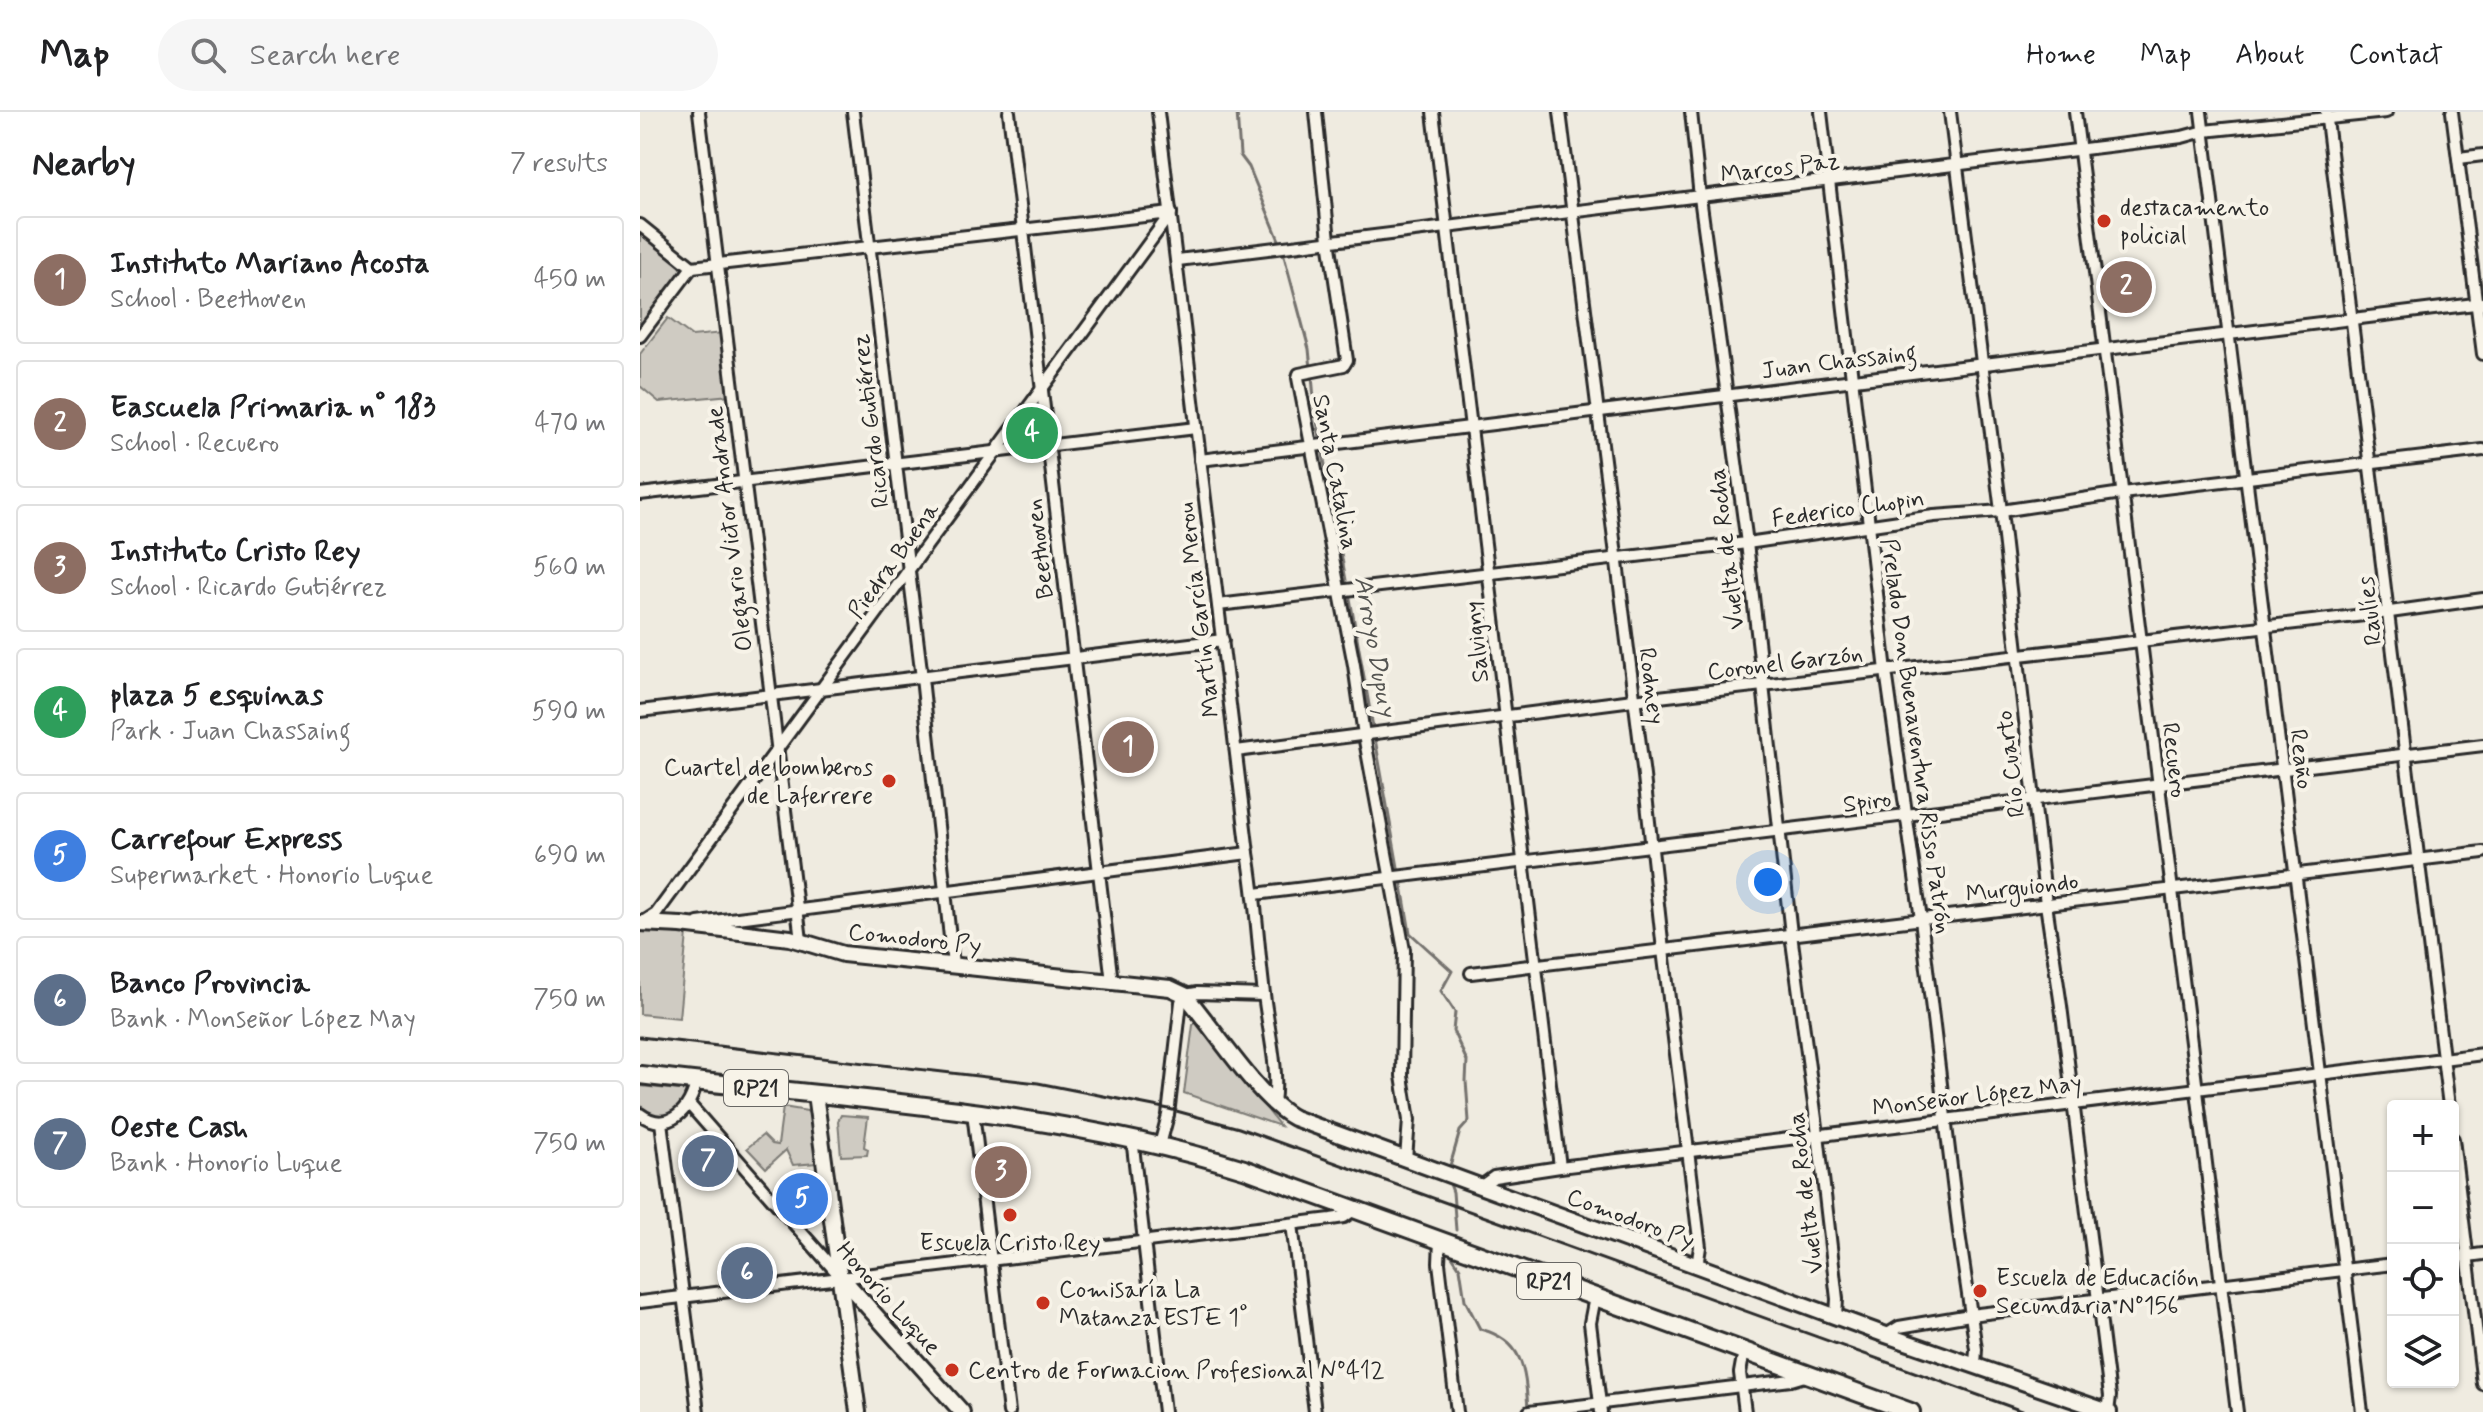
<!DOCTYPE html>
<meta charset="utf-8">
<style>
body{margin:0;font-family:Mynerve,sans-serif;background:#f6f6f6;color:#202124}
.controls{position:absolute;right:24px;bottom:24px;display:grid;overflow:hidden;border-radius:8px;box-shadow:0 2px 6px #0004}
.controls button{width:72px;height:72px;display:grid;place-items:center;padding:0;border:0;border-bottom:2px solid #e0e0e0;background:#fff;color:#202124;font:40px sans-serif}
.you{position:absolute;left:1128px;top:770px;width:28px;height:28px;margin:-20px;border:6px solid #fff;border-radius:50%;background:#1a73e8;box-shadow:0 0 0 12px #1a73e833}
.badge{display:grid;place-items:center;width:52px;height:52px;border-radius:50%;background:#d93025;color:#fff;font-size:26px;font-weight:700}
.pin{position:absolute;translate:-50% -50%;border:4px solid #fff;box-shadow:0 2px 8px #0006}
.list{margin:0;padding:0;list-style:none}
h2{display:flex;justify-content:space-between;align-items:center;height:104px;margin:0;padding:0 32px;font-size:34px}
h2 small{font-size:26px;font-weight:400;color:#757577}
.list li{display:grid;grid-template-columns:52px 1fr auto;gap:24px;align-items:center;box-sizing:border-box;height:128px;margin:0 16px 16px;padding:0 16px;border:2px solid #e0e0e0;border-radius:8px}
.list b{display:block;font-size:30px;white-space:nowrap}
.list p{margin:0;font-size:26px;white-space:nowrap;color:#757577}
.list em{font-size:26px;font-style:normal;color:#757577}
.icon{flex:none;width:44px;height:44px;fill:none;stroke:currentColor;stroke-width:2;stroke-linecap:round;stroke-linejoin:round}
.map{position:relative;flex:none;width:1843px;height:1300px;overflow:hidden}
header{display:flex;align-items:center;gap:48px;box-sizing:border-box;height:112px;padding:0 40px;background:#fff;border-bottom:2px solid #e0e0e0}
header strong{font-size:38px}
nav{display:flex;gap:44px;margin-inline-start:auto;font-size:28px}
.search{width:560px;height:72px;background:#f6f6f6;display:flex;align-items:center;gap:20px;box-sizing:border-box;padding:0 28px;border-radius:44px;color:#757577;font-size:30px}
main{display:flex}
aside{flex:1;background:#fff}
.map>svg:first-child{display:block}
.green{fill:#cfcbc2;stroke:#7d7b76;stroke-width:2}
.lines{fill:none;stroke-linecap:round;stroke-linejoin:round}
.stream{stroke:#74726e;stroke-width:3}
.street-casing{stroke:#2b2b2b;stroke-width:16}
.secondary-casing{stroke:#2b2b2b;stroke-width:20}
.primary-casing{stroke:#2b2b2b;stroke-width:22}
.street{stroke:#f7f3e8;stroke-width:10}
.secondary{stroke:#f7f3e8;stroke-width:14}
.primary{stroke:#f7f3e8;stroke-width:16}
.rail{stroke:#2b2b2b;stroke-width:3}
.poi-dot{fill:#c8321e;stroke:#f7f3e8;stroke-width:3}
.labels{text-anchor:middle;stroke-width:8;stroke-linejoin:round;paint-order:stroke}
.shield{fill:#f7f3e8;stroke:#686764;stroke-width:2}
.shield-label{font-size:22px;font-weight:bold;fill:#2b2b2b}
.street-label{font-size:24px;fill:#2b2b2b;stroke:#f7f3e8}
.poi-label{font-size:24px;fill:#2b2b2b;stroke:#f7f3e8;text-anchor:start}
.water-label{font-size:26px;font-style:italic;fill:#555552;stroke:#f7f3e8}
</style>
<header>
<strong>Map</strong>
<div class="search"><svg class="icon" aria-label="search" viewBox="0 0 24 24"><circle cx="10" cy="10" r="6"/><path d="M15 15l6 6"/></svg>Search here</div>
<nav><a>Home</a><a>Map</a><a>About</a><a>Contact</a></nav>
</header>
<main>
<aside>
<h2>Nearby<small>7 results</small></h2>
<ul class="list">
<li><span class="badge" style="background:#8d6e63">1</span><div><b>Instituto Mariano Acosta</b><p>School · Beethoven</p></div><em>450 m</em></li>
<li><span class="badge" style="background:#8d6e63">2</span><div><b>Eascuela Primaria n° 183</b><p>School · Recuero</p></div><em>470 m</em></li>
<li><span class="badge" style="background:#8d6e63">3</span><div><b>Instituto Cristo Rey</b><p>School · Ricardo Gutiérrez</p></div><em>560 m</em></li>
<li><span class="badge" style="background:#2e9e5b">4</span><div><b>plaza 5 esquinas</b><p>Park · Juan Chassaing</p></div><em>590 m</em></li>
<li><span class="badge" style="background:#3f7fe0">5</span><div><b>Carrefour Express</b><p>Supermarket · Honorio Luque</p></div><em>690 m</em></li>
<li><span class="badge" style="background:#5c6f8a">6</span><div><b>Banco Provincia</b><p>Bank · Monseñor López May</p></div><em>750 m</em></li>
<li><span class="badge" style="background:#5c6f8a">7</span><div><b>Oeste Cash</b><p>Bank · Honorio Luque</p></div><em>750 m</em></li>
</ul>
</aside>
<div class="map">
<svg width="1843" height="1300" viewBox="0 0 1843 1300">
<rect width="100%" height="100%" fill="#efebe0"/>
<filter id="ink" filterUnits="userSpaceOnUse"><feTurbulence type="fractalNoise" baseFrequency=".0125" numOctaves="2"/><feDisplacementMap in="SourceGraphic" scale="16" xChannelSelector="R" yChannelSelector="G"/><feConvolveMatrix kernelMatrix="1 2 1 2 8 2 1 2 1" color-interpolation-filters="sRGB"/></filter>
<g filter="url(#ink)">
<g class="green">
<path d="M0,121L38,150L42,158L0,215Z"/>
<path d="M28,206L52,224L83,221L90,283L19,290L0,274V242Z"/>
<path d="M0,817L47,822L39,906L0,902Z"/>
<path d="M558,909L640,1014L544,981L553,913Z"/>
<path d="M0,974L48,979C43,1005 18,1012 0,993Z"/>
<path d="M143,995L167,999L170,1003L177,1051L153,1053L146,1038L126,1056L107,1036L123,1023L132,1032L138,1033Z"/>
<path d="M201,1003L228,1005L224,1035L228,1037L227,1043L201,1044L198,1009Z"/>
</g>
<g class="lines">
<g class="stream">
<path d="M597,0L600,43L609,55L641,133"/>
<path d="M643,140L669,237L671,257"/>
<path d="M672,264L675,298L707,474"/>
<path d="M709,481L759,761"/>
<path d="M761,768L770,821L812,859L801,879L815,900L813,919L827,949L826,969L829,1009L820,1019L810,1054"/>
<path d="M810,1072L813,1080L816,1118"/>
<path d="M812,1144L820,1156L825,1188L840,1217C883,1228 885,1256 888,1296"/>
</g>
<g class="street-casing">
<g id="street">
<path d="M59,0L161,828"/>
<path d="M213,0L282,566L313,853"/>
<path d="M369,0L472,870"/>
<path d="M518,0L608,741C616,788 618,835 624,882C628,918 639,955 634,991"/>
<path d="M676,0L689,128L707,248L704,253L659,262L658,266L714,553L724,623L764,838L762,964L769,1008L766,1047"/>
<path d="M793,0L920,1055"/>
<path d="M920,0L1004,664L1023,838L1060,1135L1057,1154"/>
<path d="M1051,0L1060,85L1107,431L1151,822L1178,1022L1197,1187L1196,1204"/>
<path d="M1181,0L1246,559L1281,807L1319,1121L1336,1237L1335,1254"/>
<path d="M1310,0L1361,399L1406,792L1421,894L1470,1284L1468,1300"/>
<path d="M1435,0L1597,1300"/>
<path d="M1561,0L1722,1300"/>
<path d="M1686,0L1809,994"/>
<path d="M1812,0L1843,242"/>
<path d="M1819,46L1843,43"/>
<path d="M0,113L52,155"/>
<path d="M538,148L1542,25L1564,19L1746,0"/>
<path d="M52,155L531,101"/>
<path d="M0,224L52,155"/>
<path d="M560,348L1843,191"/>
<path d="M0,382L556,316"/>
<path d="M578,493L1107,431L1294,404L1361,399L1482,381L1843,338"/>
<path d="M0,599L583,528"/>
<path d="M596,639L993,588L1750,500L1843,487"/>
<path d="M615,782L1843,633"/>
<path d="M2,811L16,802L531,101"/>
<path d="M58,811L608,741"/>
<path d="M831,861L1843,740"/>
<path d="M49,992L198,1162"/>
<path d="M333,1000L369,1300"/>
<path d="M0,1002C28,1023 52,997 56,969"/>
<path d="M21,1010L58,1300"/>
<path d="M492,1026L524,1300"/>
<path d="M1813,1027L1843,1272"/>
<path d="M520,1033L528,1003L541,890L545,883L557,881L624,883"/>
<path d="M840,1075L854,1065L920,1055L1843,942"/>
<path d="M652,1112L675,1300"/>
<path d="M800,1128L799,1151L817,1300"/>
<path d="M1813,1146L1843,1142"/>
<path d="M955,1185L950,1211L961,1300"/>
<path d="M0,1190L691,1107L704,1105L715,1097"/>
<path d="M1246,1223L1259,1215L1330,1203L1753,1152"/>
<path d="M1104,1239L1100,1261L1105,1300"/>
<path d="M889,1300L1151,1268L1168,1263"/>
</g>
</g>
<g class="secondary-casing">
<g id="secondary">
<path d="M0,811L41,813L150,826L203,842L530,876L545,883C573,915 619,988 654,1006L1246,1223L1469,1300"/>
<path d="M175,982L218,1300"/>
<path d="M202,1166L322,1300"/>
</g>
</g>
<g class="primary-casing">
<path id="primary" d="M0,963C202,987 408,996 604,1057L1271,1300"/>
</g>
<use href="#street" class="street"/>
<use href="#secondary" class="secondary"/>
<use href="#primary" class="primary"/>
<path class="rail" d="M0,925L398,971L529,997L599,1016L1385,1300"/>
</g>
</g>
<g class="poi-dot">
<circle cx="1464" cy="109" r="8"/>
<circle cx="249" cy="669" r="8"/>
<circle cx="370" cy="1103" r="8"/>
<circle cx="1340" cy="1179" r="8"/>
<circle cx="403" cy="1191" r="8"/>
<circle cx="312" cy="1258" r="8"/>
</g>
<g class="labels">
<g class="shield">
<rect x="84" y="958" width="64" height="36" rx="6"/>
<rect x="877" y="1151" width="64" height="36" rx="6"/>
</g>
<g class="shield-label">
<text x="116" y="984">RP21</text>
<text x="909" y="1177">RP21</text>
</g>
<g class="street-label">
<text transform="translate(1140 55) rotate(-7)" y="8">Marcos Paz</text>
<text transform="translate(1199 249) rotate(-7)" y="8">Juan Chassaing</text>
<text transform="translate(230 309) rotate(-97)" y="8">Ricardo Gutiérrez</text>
<text transform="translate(696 360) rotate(79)" y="8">Santa Catalina</text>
<text transform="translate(1208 396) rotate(-8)" y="8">Federico Chopin</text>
<text transform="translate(89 417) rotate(-97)" y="8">Olegario Victor Andrade</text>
<text transform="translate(399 437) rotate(-97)" y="8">Beethoven</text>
<text transform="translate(1086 437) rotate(-97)" y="8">Vuelta de Rocha</text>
<text transform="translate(253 448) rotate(-54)" y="8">Piedra Buena</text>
<text transform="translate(558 498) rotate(-97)" y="8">Martín García Merou</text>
<text transform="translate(1729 499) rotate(-97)" y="8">Raulíes</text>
<text transform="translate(836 530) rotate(-96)" y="8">Salvigny</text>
<text transform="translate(1145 550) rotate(-7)" y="8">Coronel Garzón</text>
<text transform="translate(1012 574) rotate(83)" y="8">Rodney</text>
<text transform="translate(1277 624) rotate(82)" y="8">Prelado Don Buenaventura Risso Patrón</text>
<text transform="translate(1662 647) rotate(83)" y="8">Reaño</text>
<text transform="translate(1535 648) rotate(83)" y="8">Recuero</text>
<text transform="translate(1370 652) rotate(-97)" y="8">Río Cuarto</text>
<text transform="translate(1227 689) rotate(-7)" y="8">Spiro</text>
<text transform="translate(1382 775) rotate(-7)" y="8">Murguiondo</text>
<text transform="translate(275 826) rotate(6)" y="8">Comodoro Py</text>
<text transform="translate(1337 983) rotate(-7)" y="8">Monseñor López May</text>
<text transform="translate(1165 1081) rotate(-97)" y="8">Vuelta de Rocha</text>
<text transform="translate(991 1106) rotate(20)" y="8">Comodoro Py</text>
<text transform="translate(249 1186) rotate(48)" y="8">Honorio Luque</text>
</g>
<g class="poi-label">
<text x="1480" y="103">destacamento<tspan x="1480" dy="28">policial</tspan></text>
<text x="233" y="663" text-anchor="end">Cuartel de bomberos<tspan x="233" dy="28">de Laferrere</tspan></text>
<text x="370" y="1138" text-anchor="middle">Escuela Cristo Rey</text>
<text x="1356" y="1173">Escuela de Educación<tspan x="1356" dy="28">Secundaria Nº156</tspan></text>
<text x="419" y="1185">Comisaría La<tspan x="419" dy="28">Matanza ESTE 1°</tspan></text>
<text x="328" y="1266">Centro de Formacion Profesional Nº412</text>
</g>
<g class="water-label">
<text transform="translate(736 534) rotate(80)" y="9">Arroyo Dupuy</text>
</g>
</g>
</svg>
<div class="controls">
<button>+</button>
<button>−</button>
<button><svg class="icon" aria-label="locate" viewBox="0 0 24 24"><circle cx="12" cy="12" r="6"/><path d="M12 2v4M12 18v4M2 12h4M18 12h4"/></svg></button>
<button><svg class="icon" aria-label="layers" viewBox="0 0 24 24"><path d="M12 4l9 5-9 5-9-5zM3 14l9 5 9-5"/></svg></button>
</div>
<div class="you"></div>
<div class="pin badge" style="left:488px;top:635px;background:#8d6e63">1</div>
<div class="pin badge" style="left:1486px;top:175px;background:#8d6e63">2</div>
<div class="pin badge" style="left:361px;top:1060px;background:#8d6e63">3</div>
<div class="pin badge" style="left:392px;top:321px;background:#2e9e5b">4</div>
<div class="pin badge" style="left:162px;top:1087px;background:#3f7fe0">5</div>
<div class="pin badge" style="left:107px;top:1161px;background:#5c6f8a">6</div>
<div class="pin badge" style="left:68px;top:1049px;background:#5c6f8a">7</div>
</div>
</main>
